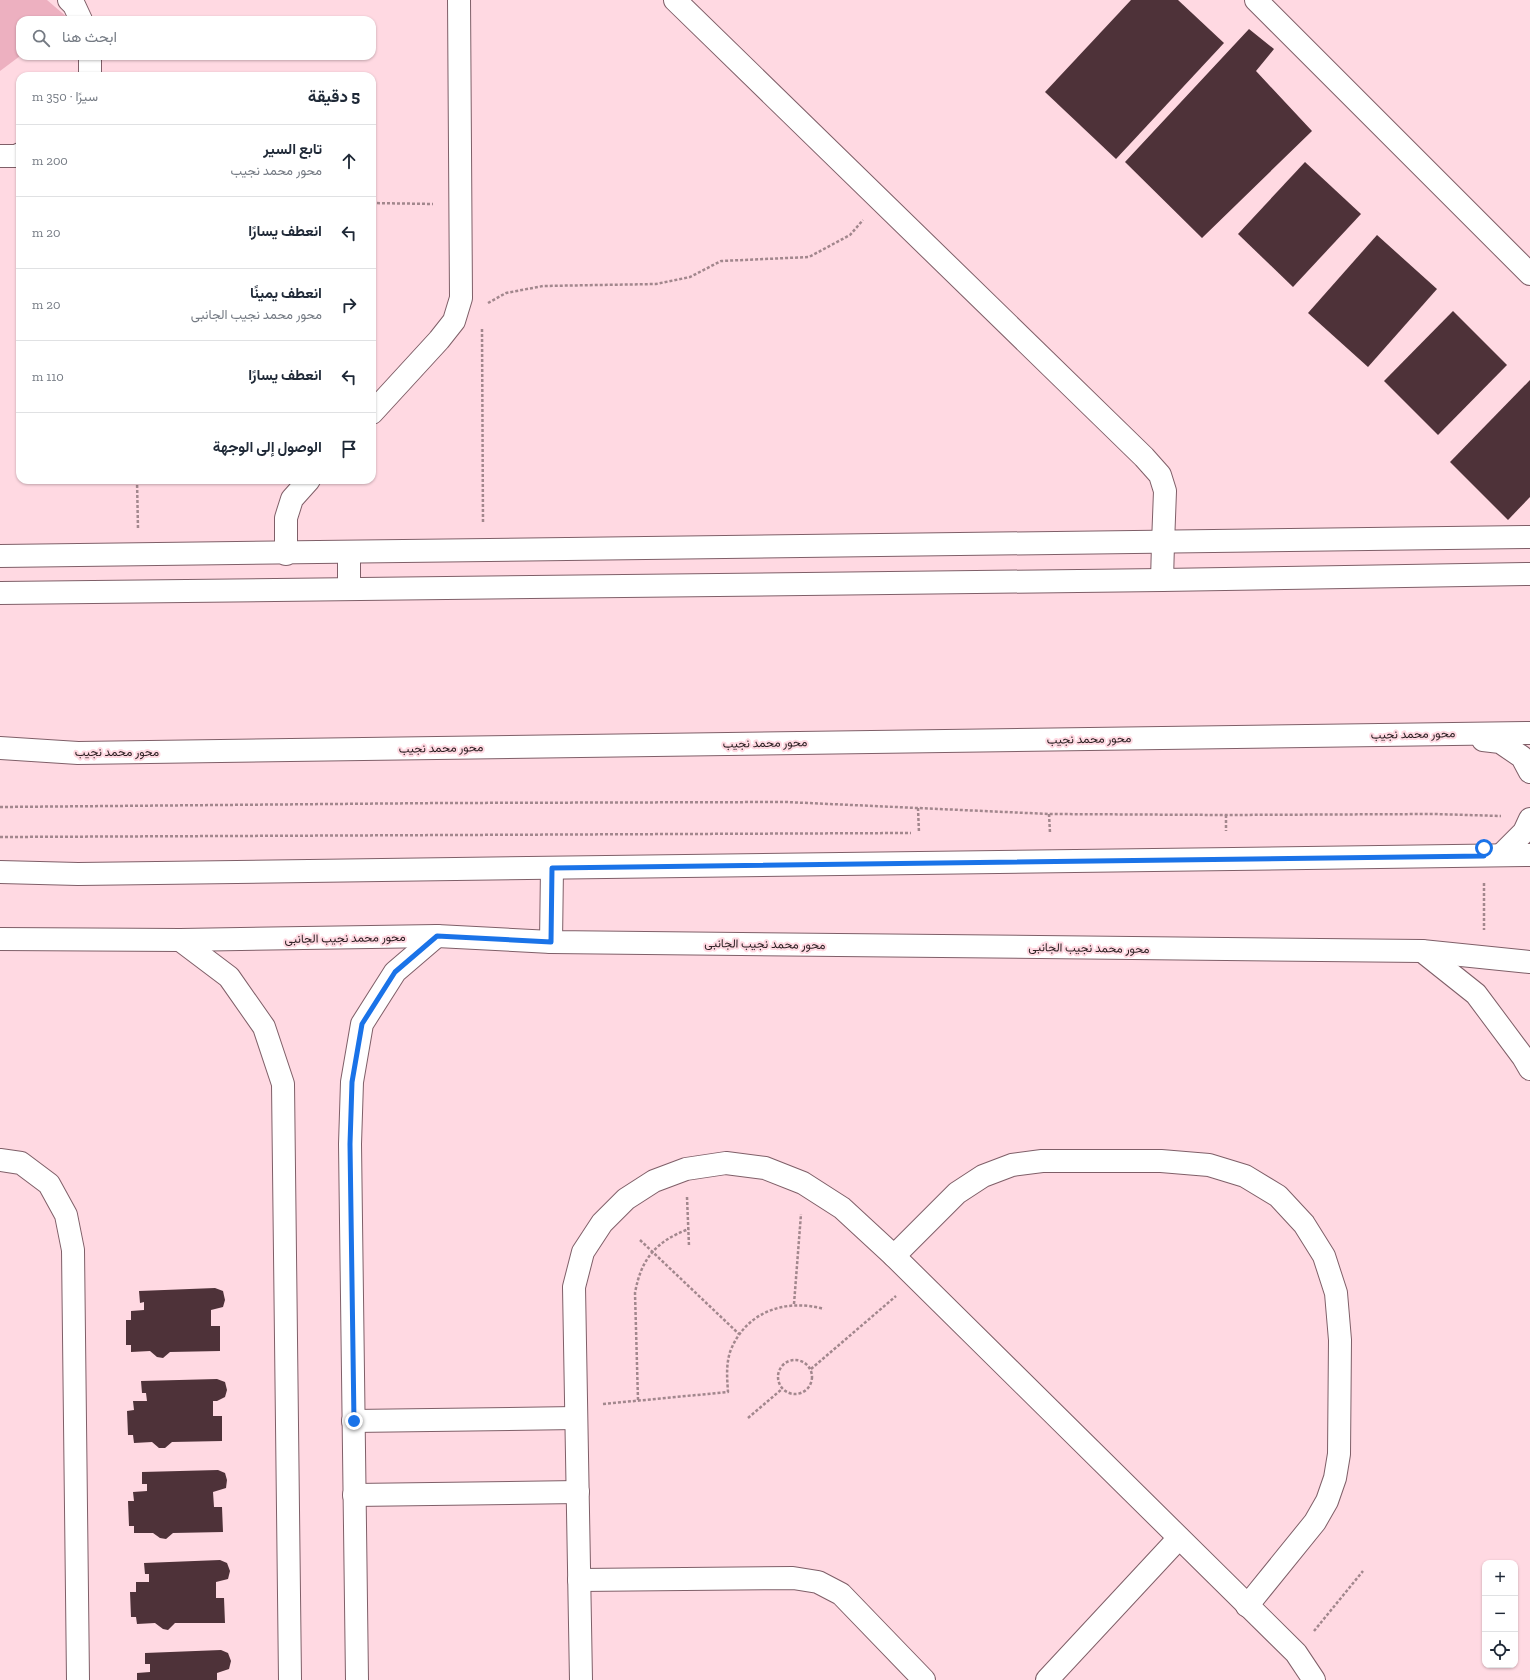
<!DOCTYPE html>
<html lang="ar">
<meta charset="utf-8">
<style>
body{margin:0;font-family:"Zilla Slab",Vazirmatn,serif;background:#f6f6f7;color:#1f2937;direction:rtl}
.controls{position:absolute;right:12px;bottom:12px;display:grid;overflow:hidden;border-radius:8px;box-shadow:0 1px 3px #0004}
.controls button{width:36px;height:36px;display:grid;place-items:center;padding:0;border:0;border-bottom:1px solid #e0e1e3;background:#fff;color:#1f2937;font:20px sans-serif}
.stop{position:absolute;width:12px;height:12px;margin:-9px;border:3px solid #1a73e8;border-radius:50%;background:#fff}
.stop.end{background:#1a73e8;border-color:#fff;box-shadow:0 1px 4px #0008}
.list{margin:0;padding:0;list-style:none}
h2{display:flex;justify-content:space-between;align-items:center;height:52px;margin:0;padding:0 16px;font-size:17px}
h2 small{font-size:13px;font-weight:400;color:#747a83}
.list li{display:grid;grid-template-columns:26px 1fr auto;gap:12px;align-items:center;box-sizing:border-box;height:72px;padding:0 16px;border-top:1px solid #e0e1e3}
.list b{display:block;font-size:15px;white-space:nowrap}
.list p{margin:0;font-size:13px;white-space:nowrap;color:#747a83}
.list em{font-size:13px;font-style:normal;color:#747a83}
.icon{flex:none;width:22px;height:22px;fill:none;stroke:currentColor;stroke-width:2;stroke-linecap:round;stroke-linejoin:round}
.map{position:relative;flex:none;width:1530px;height:1680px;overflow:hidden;direction:ltr}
.search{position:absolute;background:#fff;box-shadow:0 1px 3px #0004;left:16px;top:16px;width:360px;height:44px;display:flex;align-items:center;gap:10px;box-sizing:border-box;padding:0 14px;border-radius:12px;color:#747a83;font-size:15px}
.panel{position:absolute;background:#fff;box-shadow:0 1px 3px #0004;left:16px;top:72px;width:360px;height:412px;border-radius:12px;direction:rtl}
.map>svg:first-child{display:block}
.green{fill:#edb0c0}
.building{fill:#4e3239}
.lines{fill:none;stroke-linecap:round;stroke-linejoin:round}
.street-casing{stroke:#7f5f68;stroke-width:24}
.secondary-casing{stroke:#7f5f68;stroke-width:24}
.primary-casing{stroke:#7f5f68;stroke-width:24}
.path{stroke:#a2878d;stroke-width:2.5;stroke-dasharray:3 2;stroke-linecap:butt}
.street{stroke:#fff;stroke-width:22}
.secondary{stroke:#fff;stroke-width:22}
.primary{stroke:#fff;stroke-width:22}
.route{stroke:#1a73e8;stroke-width:5}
.labels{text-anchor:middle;stroke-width:4;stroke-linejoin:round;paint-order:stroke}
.street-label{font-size:12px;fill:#2e2124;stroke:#ffd9e2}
</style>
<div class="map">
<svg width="1530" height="1680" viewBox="0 0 1530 1680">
<rect width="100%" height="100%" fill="#ffd9e2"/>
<path class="green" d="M0,0H47L68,18L65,20H20V56L0,71Z"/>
<g class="building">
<path d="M1131,0H1178L1224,43L1116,159L1045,92Z"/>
<path d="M1249,29L1274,49L1256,71L1312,131L1202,238L1125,162Z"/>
<path d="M1305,162L1361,214L1293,287L1238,234Z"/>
<path d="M1377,235L1437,289L1368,367L1308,313Z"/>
<path d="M1453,311L1507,365L1438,435L1384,381Z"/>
<path d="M1530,380V497L1508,520L1450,462Z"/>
<path d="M215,1288L223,1291L225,1300L223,1307L211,1310V1326H220V1351L170,1352L163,1358L157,1357L150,1351L131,1352V1345H126V1320H131V1311L144,1310V1302L140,1303L139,1291Z"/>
<path d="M217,1379L225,1382L227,1390L225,1397L217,1401H213V1416H222V1441L172,1442L165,1448H159L152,1442L134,1443L133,1435H128L127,1411L134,1410L133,1401H147L146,1393H142L141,1381Z"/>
<path d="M218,1470L225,1473L227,1480L226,1488L213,1492L214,1507H222L223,1532L173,1533L166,1539L160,1538L153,1533H134V1526H129L128,1501H134L133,1492L147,1491V1484H142V1472Z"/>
<path d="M220,1560L227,1563L230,1571L228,1579L216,1582V1598H224L225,1623H175L168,1630L163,1629L155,1623L137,1624L136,1617H131L130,1592H136V1582H149V1574H145L144,1563Z"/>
<path d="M221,1650L228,1653L231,1661L229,1669L217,1673V1680H137V1673L150,1672V1664H145V1653Z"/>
</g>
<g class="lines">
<g class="street-casing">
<g id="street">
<path d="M69,0L74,5L81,20"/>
<path d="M675,0L1144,457L1160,475L1165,491L1163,544"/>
<path d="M1256,0L1530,274"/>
<path d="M90,56V76"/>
<path d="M0,156H16L20,154"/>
<path d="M372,413L439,340L454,321L461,298L459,0"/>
<path d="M286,554V518L292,499L309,480"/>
<path d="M0,1160L21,1163L49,1184L66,1215L73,1250L78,1680"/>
<path d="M894,1256L957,1193L983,1176L1012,1165L1042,1161H1161L1209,1165L1245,1176L1278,1196L1304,1224L1324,1256L1336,1293L1340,1340L1339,1454L1335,1478L1327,1501L1315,1522L1247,1606"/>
<path d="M353,1421L576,1418"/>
<path d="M354,1495L578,1492"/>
<path d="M579,1580L793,1578L818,1582L841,1594L924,1680"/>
<path d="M581,1680L574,1287L583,1252L602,1223L626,1199L654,1181L686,1169L726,1163L765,1168L803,1183L842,1208L894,1256L1296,1653L1314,1680"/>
<path d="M1047,1680L1179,1538"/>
</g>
</g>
<g class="secondary-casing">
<g id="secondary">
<path d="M349,554V589"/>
<path d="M0,556C510,553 1020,547 1530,537"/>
<path d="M1162,580L1163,544"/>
<path d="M0,593L1162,580L1530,574"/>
<path d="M0,939L180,940L437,936L551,942L1422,951L1530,962"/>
<path d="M180,940L229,977L264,1027L283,1084L290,1680"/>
<path d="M1422,951L1476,994L1523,1057L1530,1069"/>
<path d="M357,1680L350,1144L352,1082L362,1024L395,972L437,936"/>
</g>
</g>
<g class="primary-casing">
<g id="primary">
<path d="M1483,740L1500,742L1522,757L1530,772"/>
<path d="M0,748L78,753L1530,733"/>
<path d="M1501,855L1524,832L1530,819"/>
<path d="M0,872L78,874L1530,855"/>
<path d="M551,942L552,868"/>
</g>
</g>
<g class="path">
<path d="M372,203L433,204"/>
<path d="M488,303L506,293L543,286L656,284L690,277L721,261L809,257L850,235L863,220"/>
<path d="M482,329L483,524"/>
<path d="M137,480L138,529"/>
<path d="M0,807L442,803L786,802L1049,814L1226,815L1434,814L1501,816"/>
<path d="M918,808L919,833"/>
<path d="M1049,814L1050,833"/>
<path d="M1226,815V831"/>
<path d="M0,837L911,833"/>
<path d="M1484,883V930"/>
<path d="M687,1197L689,1246"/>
<path d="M640,1240L739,1334"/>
<path d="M794,1304L801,1214"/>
<circle cx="795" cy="1377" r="17"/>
<path d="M811,1369L896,1296"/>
<path d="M638,1400L635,1293C641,1259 656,1241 689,1229"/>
<path d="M603,1404L728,1392C727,1378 726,1365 730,1352C745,1312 785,1298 824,1309"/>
<path d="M748,1418L782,1389"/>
<path d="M1314,1631L1363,1571"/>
</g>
<use href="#street" class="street"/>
<use href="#secondary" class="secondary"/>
<use href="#primary" class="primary"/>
</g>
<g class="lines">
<path class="route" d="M354,1421L350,1144L352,1082L362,1024L395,972L437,936L551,942L552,868L1484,856V848"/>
</g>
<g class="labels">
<g class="street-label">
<text transform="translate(1413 734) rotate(-1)" y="4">محور محمد نجيب</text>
<text transform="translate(1089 739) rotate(-1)" y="4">محور محمد نجيب</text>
<text transform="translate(765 743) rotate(-1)" y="4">محور محمد نجيب</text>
<text transform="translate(441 748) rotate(-1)" y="4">محور محمد نجيب</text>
<text x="117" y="756">محور محمد نجيب</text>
<text transform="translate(345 938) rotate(-1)" y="4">محور محمد نجيب الجانبى</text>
<text transform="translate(765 944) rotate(1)" y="4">محور محمد نجيب الجانبى</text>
<text transform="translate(1089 948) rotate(1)" y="4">محور محمد نجيب الجانبى</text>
</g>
</g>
</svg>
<div class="controls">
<button>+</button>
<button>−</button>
<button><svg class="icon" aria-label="locate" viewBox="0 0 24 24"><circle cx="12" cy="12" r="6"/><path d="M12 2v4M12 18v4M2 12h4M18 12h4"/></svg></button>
</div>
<div class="stop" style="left:1484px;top:848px"></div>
<div class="stop end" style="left:354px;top:1421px"></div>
<div class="search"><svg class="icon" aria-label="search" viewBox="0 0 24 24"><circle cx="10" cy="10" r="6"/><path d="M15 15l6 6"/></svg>ابحث هنا</div>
<section class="panel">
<h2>5 دقيقة<small>سيرًا · 350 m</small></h2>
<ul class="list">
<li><svg class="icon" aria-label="ahead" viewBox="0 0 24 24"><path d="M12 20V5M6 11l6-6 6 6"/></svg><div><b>تابع السير</b><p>محور محمد نجيب</p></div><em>200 m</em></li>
<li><svg class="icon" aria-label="left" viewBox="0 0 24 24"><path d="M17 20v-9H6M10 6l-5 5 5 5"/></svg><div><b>انعطف يسارًا</b></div><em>20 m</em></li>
<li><svg class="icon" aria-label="right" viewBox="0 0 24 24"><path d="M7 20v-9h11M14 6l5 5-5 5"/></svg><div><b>انعطف يمينًا</b><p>محور محمد نجيب الجانبى</p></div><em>20 m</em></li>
<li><svg class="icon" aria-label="left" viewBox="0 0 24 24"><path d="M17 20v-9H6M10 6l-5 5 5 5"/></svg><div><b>انعطف يسارًا</b></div><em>110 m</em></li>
<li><svg class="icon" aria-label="arrive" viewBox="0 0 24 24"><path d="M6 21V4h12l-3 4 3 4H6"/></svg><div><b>الوصول إلى الوجهة</b></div></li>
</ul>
</section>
</div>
